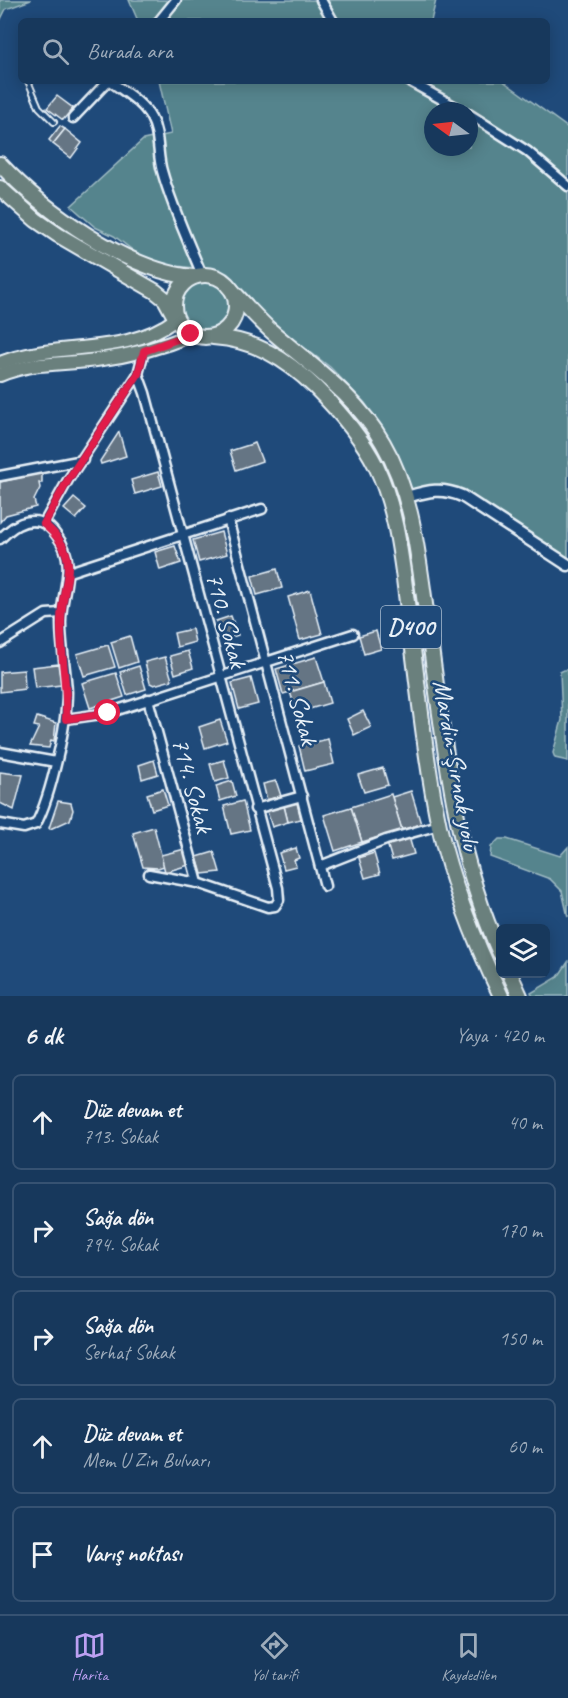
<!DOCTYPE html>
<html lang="tr">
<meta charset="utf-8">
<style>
body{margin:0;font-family:Caveat,sans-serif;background:#203f62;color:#f1f3f6}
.controls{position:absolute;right:18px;bottom:18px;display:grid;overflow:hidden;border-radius:9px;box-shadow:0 3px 15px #0003}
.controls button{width:54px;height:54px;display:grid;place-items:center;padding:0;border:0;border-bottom:2px solid #365272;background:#17385c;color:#f1f3f6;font:30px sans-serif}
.compass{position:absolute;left:424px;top:102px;width:54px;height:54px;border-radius:50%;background:#17385c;box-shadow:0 3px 15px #0003;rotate:285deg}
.stop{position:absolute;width:18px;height:18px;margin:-14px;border:4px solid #e11d48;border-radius:50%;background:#fff}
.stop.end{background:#e11d48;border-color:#fff;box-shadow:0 2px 6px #0008}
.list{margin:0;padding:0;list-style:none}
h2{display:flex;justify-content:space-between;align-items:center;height:78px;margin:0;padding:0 24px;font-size:26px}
h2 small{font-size:20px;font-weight:400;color:#9eacbb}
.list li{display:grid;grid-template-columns:39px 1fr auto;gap:18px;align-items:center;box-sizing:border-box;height:96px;margin:0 12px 12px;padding:0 12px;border:2px solid #365272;border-radius:9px}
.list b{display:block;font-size:22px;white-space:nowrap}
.list p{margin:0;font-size:20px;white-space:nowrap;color:#9eacbb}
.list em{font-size:20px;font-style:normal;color:#9eacbb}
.icon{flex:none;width:33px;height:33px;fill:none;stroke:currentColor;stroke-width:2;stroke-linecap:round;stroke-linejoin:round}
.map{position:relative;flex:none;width:568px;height:996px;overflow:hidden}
.search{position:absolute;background:#17385c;box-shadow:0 3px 15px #0003;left:18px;right:18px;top:18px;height:66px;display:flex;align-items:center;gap:15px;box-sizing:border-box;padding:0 21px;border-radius:9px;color:#9eacbb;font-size:22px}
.sheet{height:618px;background:#17385c}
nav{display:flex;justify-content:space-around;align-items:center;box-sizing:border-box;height:84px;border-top:2px solid #365272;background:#17385c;font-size:16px;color:#9eacbb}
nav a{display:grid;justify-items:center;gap:3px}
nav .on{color:#bca0f2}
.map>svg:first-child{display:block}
.green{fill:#55848d;stroke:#9ebac2;stroke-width:1.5;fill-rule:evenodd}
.building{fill:#657484;stroke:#e8f1f8;stroke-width:1.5}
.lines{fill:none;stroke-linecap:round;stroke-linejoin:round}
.service-casing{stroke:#e8f1f8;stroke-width:8}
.minor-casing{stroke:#e8f1f8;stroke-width:13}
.tertiary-casing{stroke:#e8f1f8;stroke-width:15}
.primary-casing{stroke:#e8f1f8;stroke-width:16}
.trunk-casing{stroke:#e8f1f8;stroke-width:18}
.service{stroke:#1f4a7a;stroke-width:4}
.minor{stroke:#1f4a7a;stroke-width:8}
.tertiary{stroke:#1f4a7a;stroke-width:10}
.primary{stroke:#6a807d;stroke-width:12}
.trunk{stroke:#6a807d;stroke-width:14}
.route{stroke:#e11d48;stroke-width:8}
.labels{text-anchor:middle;stroke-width:5;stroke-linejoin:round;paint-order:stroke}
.shield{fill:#1f4a7a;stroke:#acbfd2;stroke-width:1.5}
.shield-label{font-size:24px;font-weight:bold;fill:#e8f1f8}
.street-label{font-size:26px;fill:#e8f1f8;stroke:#1f4a7a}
</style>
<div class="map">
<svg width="568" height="996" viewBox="0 0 568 996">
<rect width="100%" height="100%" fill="#1f4a7a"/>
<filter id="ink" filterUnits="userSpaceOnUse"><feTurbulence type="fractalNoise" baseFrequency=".0167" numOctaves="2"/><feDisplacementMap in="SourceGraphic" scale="12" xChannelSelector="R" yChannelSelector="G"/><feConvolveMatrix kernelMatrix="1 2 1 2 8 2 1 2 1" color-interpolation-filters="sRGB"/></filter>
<g filter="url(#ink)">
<g class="green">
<path d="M0,0H31L6,9L0,21Z"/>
<path d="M129,0H436L431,21H138Z"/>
<path d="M159,81H503L568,128V565L462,496L413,495L390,441L365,403L330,367L263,316L233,281L212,270L168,265L139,255L114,236L95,227L71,206L143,140L171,134ZM433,111H469V147H433Z"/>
<circle cx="205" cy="305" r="26"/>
<path d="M564,670H568V761L555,758L553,753L562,720L560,672Z"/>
<path d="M499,839H507L560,856L568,847V917L562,891L550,879L490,857L491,847Z"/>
<path d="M568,962V996H533L531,993L558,977Z"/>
</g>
<g class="building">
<path d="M57,96L73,108L63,120L47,108Z"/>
<path d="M60,126L65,129L53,144L49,140Z"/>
<path d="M65,129L82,143L71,158L53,144Z"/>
<path d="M119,432L126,456L101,464L100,461Z"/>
<path d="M255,443L262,461L236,470L230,451Z"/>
<path d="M158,472L162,486L135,494L131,480Z"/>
<path d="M42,473V483H39L40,488L34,500L36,507L6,515L0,522V482Z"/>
<path d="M74,498L86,508L76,519L64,509Z"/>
<path d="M221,532L227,554L199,562L193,540Z"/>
<path d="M175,546L181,563L160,570L155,552Z"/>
<path d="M277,569L282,588L257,595L252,576Z"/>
<path d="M310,590L322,634L300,640L288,597Z"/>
<path d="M231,616L238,635L223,640L216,621Z"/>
<path d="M192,629L195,642L177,647L174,633Z"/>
<path d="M376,631L381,649L364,654L359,636Z"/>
<path d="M130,636L137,662L119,668L111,642Z"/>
<path d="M108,645L115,667L84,676L77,654Z"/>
<path d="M188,651L193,668L175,674L170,656Z"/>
<path d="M165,657L172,680L154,685L150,683L145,662Z"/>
<path d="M316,657L324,682L283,694L276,669Z"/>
<path d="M58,664L61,685L35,688L32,667Z"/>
<path d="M139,666L146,689L127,695L120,672Z"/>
<path d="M24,670L25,689L0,692V672Z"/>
<path d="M116,673L124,697L90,708L82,683Z"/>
<path d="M251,678L258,704L239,709L232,683Z"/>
<path d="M324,682L330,703L306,710L303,701L294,704L290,692Z"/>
<path d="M363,711L371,727L354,735L347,719Z"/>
<path d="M37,717L56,723L54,741L51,740L49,748L30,746L39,727L34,726Z"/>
<path d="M220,720L227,741L205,748L199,727Z"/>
<path d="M328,739L334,764L305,771L299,746Z"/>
<path d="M154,760L158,774L142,779L139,765Z"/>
<path d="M224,760L229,778L215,782L210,764Z"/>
<path d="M383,768L388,785L364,792L358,775Z"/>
<path d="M0,772L23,775L14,810L0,803Z"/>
<path d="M232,781L236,796L220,801L216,786Z"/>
<path d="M276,781L281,796L267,800L263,784Z"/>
<path d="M163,789L168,805L152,810L147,794Z"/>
<path d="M411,791L421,824L402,830L392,797Z"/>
<path d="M391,794L402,830L362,842L351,807Z"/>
<path d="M58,801L71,803L73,810L70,820L50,829L49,828Z"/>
<path d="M243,801L250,830L231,834L224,806Z"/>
<path d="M297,803L301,819L288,822L284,806Z"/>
<path d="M284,806L288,822L272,827L267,811Z"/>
<path d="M351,807L362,842L335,851L324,815Z"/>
<path d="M154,827L164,866L158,868L143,867L133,833Z"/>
<path d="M409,837L414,854L392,860L387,843Z"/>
<path d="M296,848L299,858L294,860L296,866L284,869L279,853Z"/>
<path d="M185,849L189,865L165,872L161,855Z"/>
<path d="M214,852L220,872L202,874L197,857Z"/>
<path d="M374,853L380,874L365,878L359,858Z"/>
</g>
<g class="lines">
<g class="service-casing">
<path id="service" d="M28,81L39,107L54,122"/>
</g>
<g class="minor-casing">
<g id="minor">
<path d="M321,0L333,21"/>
<path d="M159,21L176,0"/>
<path d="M110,81C124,92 143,102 151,118C160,134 157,154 162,171C172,207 188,241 202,275"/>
<path d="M409,81L463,111"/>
<path d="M469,114L527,151L568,186"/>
<path d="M73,118L108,81"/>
<path d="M144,351L138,374L145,393L278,888L279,900L275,906L268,907L198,883L149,874"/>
<path d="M0,476L83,460"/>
<path d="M228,519L325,886"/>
<path d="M44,523L68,480L138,374"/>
<path d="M0,539C11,528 23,518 40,522C47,524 53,530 57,536C79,564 60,593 61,624C61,646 66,669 67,692C67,724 51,796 36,824L24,828L0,824"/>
<path d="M69,572L262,509"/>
<path d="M0,643L46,614L61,613"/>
<path d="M148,699L198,883"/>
<path d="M66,719L108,713L353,634"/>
<path d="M0,752L56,762"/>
<path d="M255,809L302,796"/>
<path d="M320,866L386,840L439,825"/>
</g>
</g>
<g class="tertiary-casing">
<path id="tertiary" d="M407,497C428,491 441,487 462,496L568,565"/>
</g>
<g class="primary-casing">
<g id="primary">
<path d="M0,363C57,340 124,358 176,319"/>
<path d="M0,375C35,361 61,365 96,360C129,356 160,348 191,335"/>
</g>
</g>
<g class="trunk-casing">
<g id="trunk">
<path d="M0,164C44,211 128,271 193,277"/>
<path d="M0,188L36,220L58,235L155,291L165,299L176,319"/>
<circle cx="205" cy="306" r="31"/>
<path d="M228,286C241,300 254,315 269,329C310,365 355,394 383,443C414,496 418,558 427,618C443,731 452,848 500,953"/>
<path d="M213,337C255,340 285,358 315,387C339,411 361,436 376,466C396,508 401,556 407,602C417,676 424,753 439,826C452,885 475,942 501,996"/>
<path d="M510,974L520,996"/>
</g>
</g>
<use href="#service" class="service"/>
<use href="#minor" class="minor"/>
<use href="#tertiary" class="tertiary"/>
<use href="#primary" class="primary"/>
<use href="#trunk" class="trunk"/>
</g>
</g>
<g class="lines" filter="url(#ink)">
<path class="route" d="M108,713L66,719C68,686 60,654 61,622C61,581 85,558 44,524L68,480L138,374L144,351L191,334"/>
</g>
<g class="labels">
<rect class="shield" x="381" y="606" width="60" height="42" rx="4.5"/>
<g class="shield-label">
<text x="411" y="635">D400</text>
</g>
<g class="street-label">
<text transform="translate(227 620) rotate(75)" y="9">710. Sokak</text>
<text transform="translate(298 697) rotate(75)" y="9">711. Sokak</text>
<text transform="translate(457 765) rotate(80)" y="9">Mardin-Şırnak yolu</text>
<text transform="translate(193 785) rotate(75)" y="9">714. Sokak</text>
</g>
</g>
</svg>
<div class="controls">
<button><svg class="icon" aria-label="layers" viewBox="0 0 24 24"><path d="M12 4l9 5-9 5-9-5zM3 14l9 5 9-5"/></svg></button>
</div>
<svg class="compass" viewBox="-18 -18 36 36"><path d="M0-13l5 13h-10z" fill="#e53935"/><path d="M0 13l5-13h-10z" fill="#9eacbb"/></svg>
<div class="stop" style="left:108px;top:713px"></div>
<div class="stop end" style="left:191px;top:334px"></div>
<div class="search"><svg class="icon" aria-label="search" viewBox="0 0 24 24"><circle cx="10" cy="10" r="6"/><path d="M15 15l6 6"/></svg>Burada ara</div>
</div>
<section class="sheet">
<h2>6 dk<small>Yaya · 420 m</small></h2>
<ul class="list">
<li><svg class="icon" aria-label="ahead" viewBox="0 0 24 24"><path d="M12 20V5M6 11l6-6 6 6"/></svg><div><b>Düz devam et</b><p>713. Sokak</p></div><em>40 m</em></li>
<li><svg class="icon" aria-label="right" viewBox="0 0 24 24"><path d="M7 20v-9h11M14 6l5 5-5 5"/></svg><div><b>Sağa dön</b><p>794. Sokak</p></div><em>170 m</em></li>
<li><svg class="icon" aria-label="right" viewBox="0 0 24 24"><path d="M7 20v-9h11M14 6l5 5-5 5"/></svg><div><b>Sağa dön</b><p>Serhat Sokak</p></div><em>150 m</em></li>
<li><svg class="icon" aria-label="ahead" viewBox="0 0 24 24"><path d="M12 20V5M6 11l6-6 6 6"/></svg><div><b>Düz devam et</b><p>Mem U Zin Bulvarı</p></div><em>60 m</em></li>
<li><svg class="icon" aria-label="arrive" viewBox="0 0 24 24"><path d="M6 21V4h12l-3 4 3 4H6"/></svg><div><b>Varış noktası</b></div></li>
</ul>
</section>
<nav>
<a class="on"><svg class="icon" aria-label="map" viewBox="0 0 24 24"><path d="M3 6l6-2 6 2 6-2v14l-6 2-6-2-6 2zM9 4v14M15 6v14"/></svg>Harita</a>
<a><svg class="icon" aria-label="directions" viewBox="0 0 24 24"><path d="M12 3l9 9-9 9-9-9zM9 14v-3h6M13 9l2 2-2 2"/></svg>Yol tarifi</a>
<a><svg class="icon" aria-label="saved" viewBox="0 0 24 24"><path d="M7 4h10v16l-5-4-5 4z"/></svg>Kaydedilen</a>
</nav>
